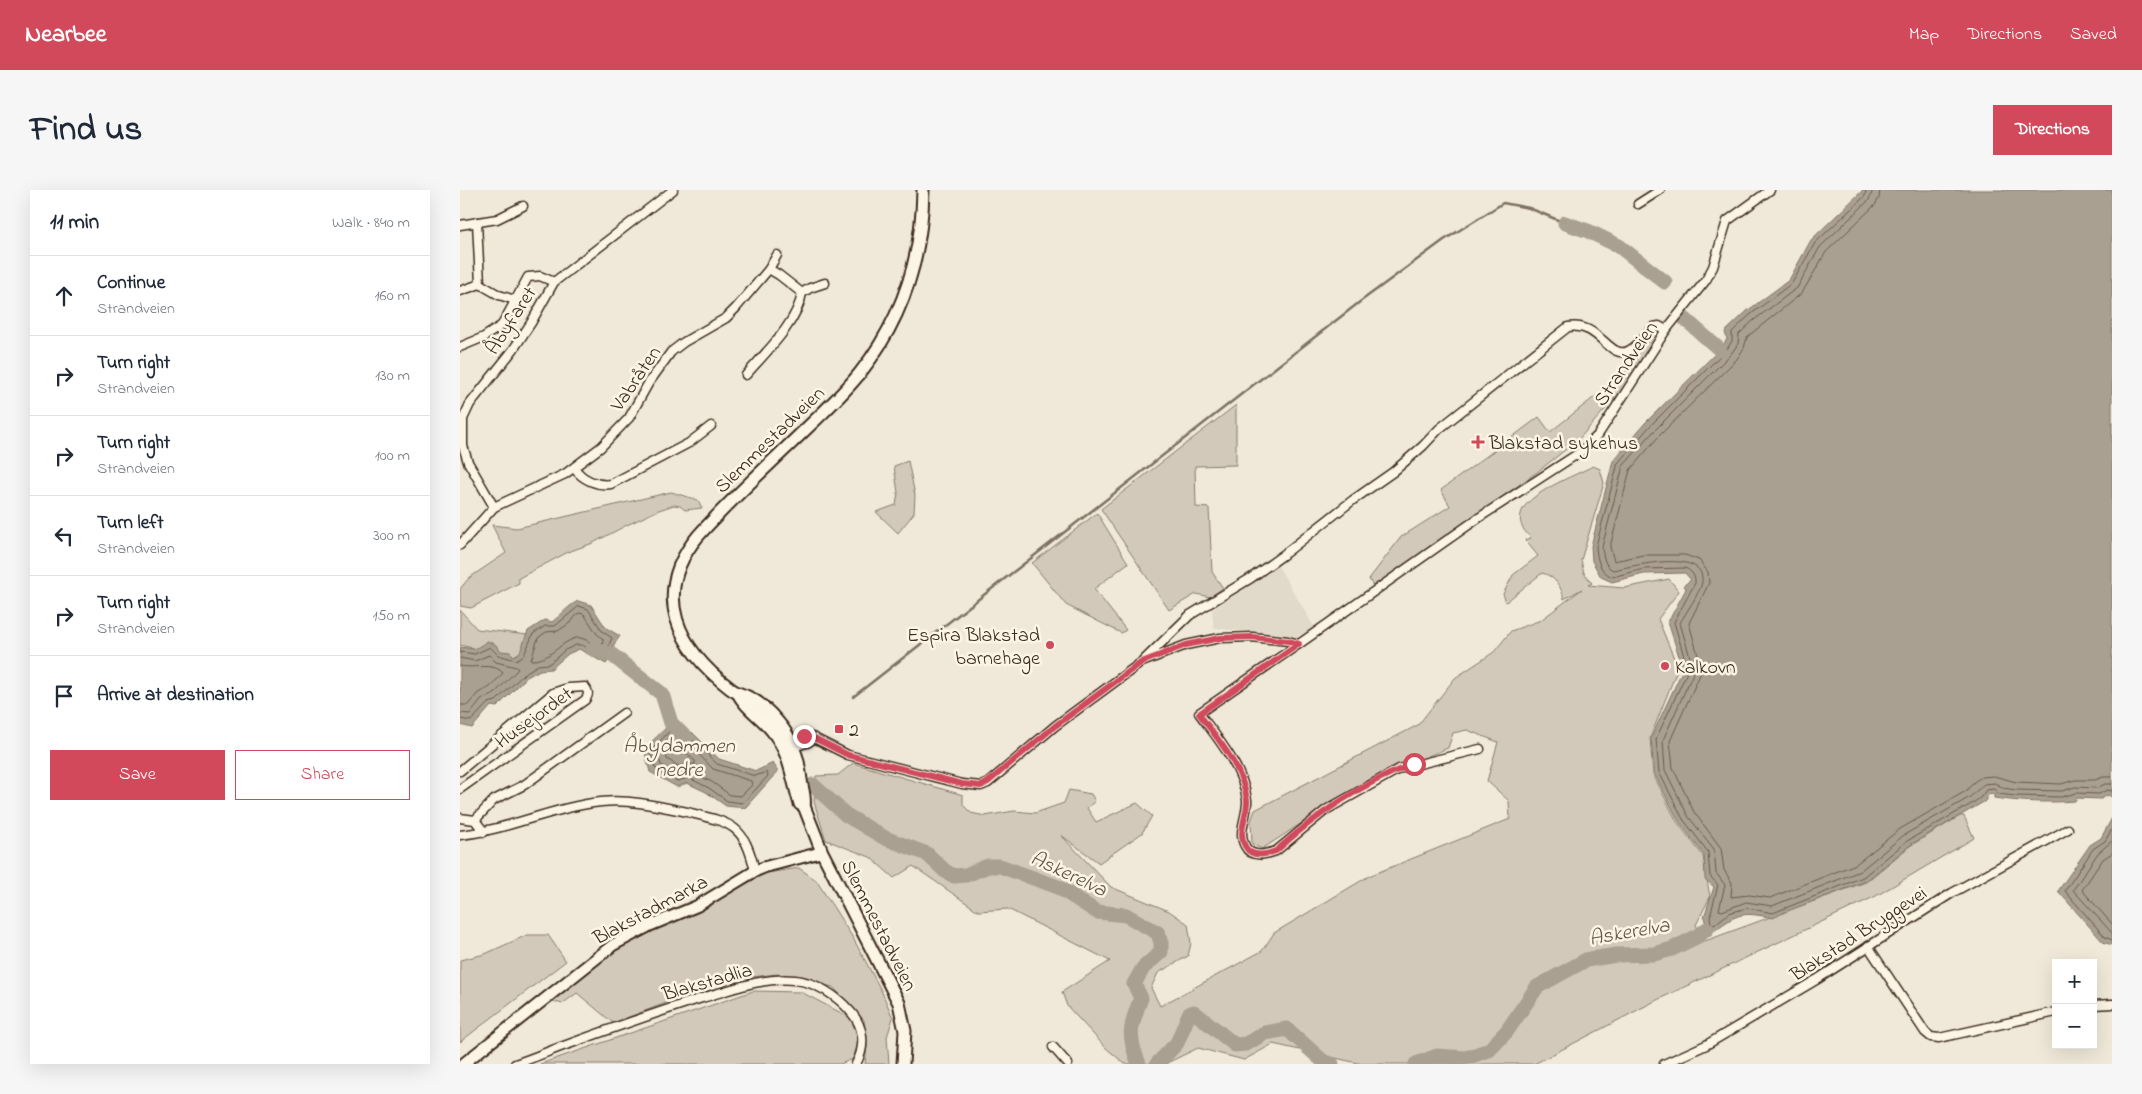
<!DOCTYPE html>
<meta charset="utf-8">
<style>
body{margin:0;font-family:"Indie Flower",sans-serif;background:#f6f6f7;color:#1f2937}
.controls{position:absolute;right:15px;bottom:15px;display:grid;overflow:hidden;border-radius:0px;box-shadow:0 5px 20px #0002}
.controls button{width:45px;height:45px;display:grid;place-items:center;padding:0;border:0;border-bottom:1px solid #e0e1e3;background:#fff;color:#1f2937;font:25px sans-serif}
.stop{position:absolute;width:15px;height:15px;margin:-11px;border:4px solid #d1495b;border-radius:50%;background:#fff}
.stop.end{background:#d1495b;border-color:#fff;box-shadow:0 1px 5px #0008}
.list{margin:0;padding:0;list-style:none}
h2{display:flex;justify-content:space-between;align-items:center;height:65px;margin:0;padding:0 20px;font-size:21px}
h2 small{font-size:16px;font-weight:400;color:#747a83}
.list li{display:grid;grid-template-columns:32px 1fr auto;gap:15px;align-items:center;box-sizing:border-box;height:80px;padding:0 20px;border-top:1px solid #e0e1e3}
.list b{display:block;font-size:19px;white-space:nowrap}
.list p{margin:0;font-size:16px;white-space:nowrap;color:#747a83}
.list em{font-size:16px;font-style:normal;color:#747a83}
.actions{display:flex;gap:10px;padding:15px 20px}
.actions a{flex:1;padding:11px 0;border:1px solid #d1495b;border-radius:0px;text-align:center;font-size:18px;color:#d1495b}
.actions .main{background:#d1495b;color:#fff}
.icon{flex:none;width:28px;height:28px;fill:none;stroke:currentColor;stroke-width:2;stroke-linecap:round;stroke-linejoin:round}
.map{position:relative;flex:none;width:1652px;height:874px;overflow:hidden;border-radius:0px}
header{display:flex;align-items:center;gap:30px;box-sizing:border-box;height:70px;padding:0 25px;background:#d1495b;color:#fff}
header strong{font-size:24px}
nav{display:flex;gap:28px;margin-inline-start:auto;font-size:18px}
.intro{display:flex;align-items:center;justify-content:space-between;box-sizing:border-box;height:120px;padding:0 30px}
h1{margin:0;font-size:35px}
.button{padding:12px 22px;border-radius:0px;background:#d1495b;color:#fff;font-size:18px;font-weight:700}
main{display:flex;gap:30px;padding:0 30px}
aside{flex:1;background:#fff;border-radius:0px;box-shadow:0 5px 20px #0002}
.map>svg:first-child{display:block}
.built{fill:#e1d9c9}
.green{fill:#d2c9ba;stroke:#867a6c}
.water{fill:#aaa091;stroke:#7e7163}
.lines{fill:none;stroke-linecap:round;stroke-linejoin:round}
.shore{stroke:#67594c;stroke-width:1}
.stream{stroke:#7e7163;stroke-width:2.5}
.river{stroke:#aaa091;stroke-width:15}
.minor-casing{stroke:#3b2a1e;stroke-width:11}
.secondary-casing{stroke:#3b2a1e;stroke-width:14}
.primary-casing{stroke:#3b2a1e;stroke-width:15}
.minor{stroke:#fcf5e5;stroke-width:8}
.secondary{stroke:#fcf5e5;stroke-width:10}
.primary{stroke:#fcf5e5;stroke-width:11}
.route{stroke:#d1495b;stroke-width:6}
.poi-dot{fill:#d1495b;stroke:#fcf5e5;stroke-width:2}
.labels{text-anchor:middle;stroke-width:5;stroke-linejoin:round;paint-order:stroke}
.street-label{font-size:20px;fill:#3b2a1e;stroke:#fcf5e5}
.poi-label{font-size:20px;fill:#3b2a1e;stroke:#fcf5e5;text-anchor:start}
.water-label{font-size:21px;font-style:italic;fill:#625346;stroke:#fcf5e5}
</style>
<header>
<strong>Nearbee</strong>
<nav><a>Map</a><a>Directions</a><a>Saved</a></nav>
</header>
<div class="intro"><h1>Find us</h1><a class="button">Directions</a></div>
<main>
<aside>
<h2>11 min<small>Walk · 840 m</small></h2>
<ul class="list">
<li><svg class="icon" aria-label="ahead" viewBox="0 0 24 24"><path d="M12 20V5M6 11l6-6 6 6"/></svg><div><b>Continue</b><p>Strandveien</p></div><em>160 m</em></li>
<li><svg class="icon" aria-label="right" viewBox="0 0 24 24"><path d="M7 20v-9h11M14 6l5 5-5 5"/></svg><div><b>Turn right</b><p>Strandveien</p></div><em>130 m</em></li>
<li><svg class="icon" aria-label="right" viewBox="0 0 24 24"><path d="M7 20v-9h11M14 6l5 5-5 5"/></svg><div><b>Turn right</b><p>Strandveien</p></div><em>100 m</em></li>
<li><svg class="icon" aria-label="left" viewBox="0 0 24 24"><path d="M17 20v-9H6M10 6l-5 5 5 5"/></svg><div><b>Turn left</b><p>Strandveien</p></div><em>300 m</em></li>
<li><svg class="icon" aria-label="right" viewBox="0 0 24 24"><path d="M7 20v-9h11M14 6l5 5-5 5"/></svg><div><b>Turn right</b><p>Strandveien</p></div><em>150 m</em></li>
<li><svg class="icon" aria-label="arrive" viewBox="0 0 24 24"><path d="M6 21V4h12l-3 4 3 4H6"/></svg><div><b>Arrive at destination</b></div></li>
</ul>
<div class="actions"><a class="main">Save</a><a>Share</a></div>
</aside>
<div class="map">
<svg width="1652" height="874" viewBox="0 0 1652 874">
<rect width="100%" height="100%" fill="#f0e9d9"/>
<filter id="ink" filterUnits="userSpaceOnUse"><feTurbulence type="fractalNoise" baseFrequency=".02" numOctaves="2"/><feDisplacementMap in="SourceGraphic" scale="10" xChannelSelector="R" yChannelSelector="G"/><feConvolveMatrix kernelMatrix="1 2 1 2 8 2 1 2 1" color-interpolation-filters="sRGB"/></filter>
<g filter="url(#ink)">
<path class="built" d="M818,376L855,438L836,447L754,438L752,420Z"/>
<g class="green">
<path d="M1198,138L1202,141L1172,189L1118,250L1077,282L914,398L909,389L941,347L990,316L981,300L1079,227L1090,242L1165,183L1181,156Z"/>
<path d="M776,215V275L735,276L736,317L749,318L752,382L763,398L750,407L736,404L709,420L641,319Z"/>
<path d="M448,271L455,305L454,323L438,343L416,322L436,315L438,303L434,276Z"/>
<path d="M1133,276L1140,279L1144,293L1121,370L1124,383L1132,393L1128,395L1164,398L1209,389L1219,401L1198,429L1218,478L1190,548L1193,584L1217,632L1243,666L1250,707L1236,735L1245,751L1406,692L1450,656L1500,626H1504L1514,648L1416,706L1197,810L1074,874H902L813,854L784,870L738,858L705,874H665L646,858L607,816L602,802L650,771L548,719L518,721L453,676L434,688L410,667L366,650L354,612L356,586L378,585L393,573L503,605V615L511,623L525,626L554,621L575,623L604,613L609,600L631,604L635,611L627,618L636,632L677,613L692,626L682,643L639,673L601,645L651,697L709,721L728,734L731,753L728,766L698,783L691,798L700,816L802,761L814,743L909,686L1050,629L1049,611L1027,591L1038,552L1007,540L993,543L988,558L906,591L802,659L792,654L791,631L795,620L958,535L995,488L1034,462L1051,441L1081,430L1122,399L1104,409C1102,398 1095,386 1082,383L1046,412L1043,404L1053,385L1078,366L1065,350L1071,348C1065,342 1058,334 1061,324C1065,304 1116,285 1133,276Z"/>
<path d="M211,302L238,310L242,318L225,320L220,316L214,315L199,320L167,335L133,353L108,362L59,388V393L11,418L0,416V399L9,388L46,363L32,335L57,338Z"/>
<path d="M637,323L668,373L634,399L666,440L661,443L606,415L572,373Z"/>
<path d="M0,420L17,439L68,445L63,470L0,455Z"/>
<path d="M339,678L356,690L393,748L421,800L433,828L427,847L429,874H405L407,856L404,830L373,797L317,784L267,790L153,833L117,803L102,814L93,811L148,763L307,683Z"/>
<path d="M67,745H88L106,771L0,852V770L25,764Z"/>
<path d="M293,801L341,802L391,828L399,850L393,869L380,874H80Z"/>
</g>
<g class="water">
<path d="M1403,0H1652V607L1648,605L1641,609L1616,608V611C1588,613 1561,612 1534,608V604L1527,605V610L1450,655L1406,691L1325,722L1313,728C1283,722 1279,722 1254,741L1247,739L1244,727L1254,697L1245,689L1244,665L1219,632L1194,583L1191,548L1223,479L1208,432L1226,399L1224,395L1231,390L1225,383L1184,384L1152,392L1141,387L1132,371L1131,356L1153,271L1185,233L1263,156L1267,149L1265,142L1287,121L1329,90L1351,50Z"/>
<path d="M118,411L131,415L146,438L160,446L153,456L156,459L146,474L119,459L108,464L91,479L80,480L67,487L37,517L31,516L12,538L0,535V457L15,459L28,451L36,455L40,461L50,462L54,466L60,462L68,441L85,430L92,432C101,425 108,416 118,411Z"/>
<path d="M211,533L233,543L259,569L296,581L313,573L318,581L285,618L266,616L246,602L227,593L217,597L190,582L184,559Z"/>
<path d="M1652,628V755L1643,752L1598,701L1630,655L1641,648Z"/>
</g>
<g class="lines">
<g class="shore">
<path d="M1406,0L1405,6L1355,53L1332,93L1290,125L1272,142V151L1267,159L1189,237L1158,273L1136,356C1137,369 1139,381 1152,387L1184,379L1225,378C1231,380 1236,387 1235,393L1214,432L1228,480L1196,549L1199,582L1223,629L1248,662L1250,686L1258,695L1250,727L1251,733L1254,735L1269,723L1287,718L1313,723L1403,687L1447,651L1513,613L1521,607L1526,600L1534,599L1539,604L1555,606L1602,607L1616,603L1639,604L1647,600L1652,601"/>
<path d="M1413,0L1409,10L1360,57L1337,98L1294,130L1279,144L1278,154L1271,164L1194,241L1163,276L1142,357C1143,365 1144,376 1153,380C1169,377 1246,357 1242,392C1240,403 1226,422 1220,433L1234,481L1203,550L1205,580L1228,626L1254,659L1256,683L1265,695L1259,720L1262,721L1286,712L1312,716L1400,681L1444,645L1510,607L1524,594L1535,593L1543,598L1556,600L1602,601L1615,597L1637,598L1645,594H1652"/>
<path d="M1420,0L1419,8L1415,15L1366,62L1342,103L1287,147L1284,158L1277,169L1199,246L1170,280L1150,357L1154,371L1183,365H1225L1239,370L1248,382L1249,393L1229,433L1242,480L1210,551L1213,578L1234,622L1261,658L1264,680L1272,693L1271,707L1289,705L1310,708L1396,674L1440,639L1506,601L1515,591L1522,587L1534,586L1556,592L1601,594L1615,590H1635L1643,587H1652"/>
<path d="M119,423L124,424L137,444L143,449L142,457C132,457 126,446 116,448C98,453 90,471 71,470L78,448L86,442L98,441L111,432Z"/>
<path d="M0,462L15,464L30,457L38,465L56,470L64,465L73,444L85,436H95L119,416L128,419L142,441L152,448L149,455V461L144,467L122,455H116L105,460L89,474L78,475L65,483L36,511L28,513L11,531L0,529"/>
<path d="M0,468L15,471L29,465L36,472L56,477L58,479L33,505L23,508L10,524L0,523"/>
<path d="M0,476C15,479 33,472 43,483L30,497L18,503L8,515H0"/>
<path d="M211,540L230,547L257,574L295,586L306,582L308,586L283,613L267,611L249,598L229,588L217,591L195,578L190,562Z"/>
<path d="M215,547L227,552L253,579L291,591L292,595L281,606L270,605L252,592L232,583L218,584L201,575L197,562Z"/>
<path d="M214,556L222,559L235,571V574L218,576L207,569L206,564Z"/>
<path d="M1652,639L1645,651L1633,659L1605,701L1645,747L1652,750"/>
<path d="M1652,651L1638,663L1613,700L1652,743"/>
<path d="M1652,663L1643,669L1622,700L1652,734"/>
</g>
<path class="stream" d="M393,507L901,111L984,50L1043,13L1069,18L1105,33"/>
<g class="river">
<path d="M1105,33L1128,41L1159,56L1205,92"/>
<path d="M1225,129L1259,159"/>
<path d="M133,459L152,465L202,504L211,533L226,548"/>
<path d="M353,595L386,625L425,648L467,664L485,681L494,686L506,685L528,676H540L598,697L637,722L666,725L698,743L701,753V762L683,778L674,794L681,808C670,837 667,845 679,874"/>
<path d="M697,874L717,853L729,824L734,822L775,855L786,854L805,843L827,839L864,872L872,874"/>
<path d="M956,874L977,866L1006,868L1029,860L1047,841L1077,797L1126,770L1156,765L1194,764L1212,759L1238,746L1247,739"/>
</g>
<g class="minor-casing">
<g id="minor">
<path d="M1178,14L1200,0"/>
<path d="M17,32L20,94"/>
<path d="M0,35L37,29L63,16"/>
<path d="M309,79L317,65"/>
<path d="M0,101L20,94L39,105L55,110"/>
<path d="M0,157L24,147L42,135L68,87L80,86L94,92"/>
<path d="M286,185C305,163 338,132 342,103"/>
<path d="M114,278C123,290 137,296 151,294L229,253L251,236"/>
<path d="M34,317L8,272L3,256V229L10,214L53,160L71,133L94,92L213,0"/>
<path d="M0,355L34,317L105,284L141,257L169,228L188,194L211,162L224,152L266,128L276,118L309,79L319,85L342,103L350,98L365,93"/>
<path d="M839,454L739,523C758,549 783,578 787,610C788,625 777,642 785,656C791,668 805,665 816,661L866,620L939,579L1020,559"/>
<path d="M685,469L730,425L791,388L823,365L893,310L933,282L963,256L979,239L1108,137C1139,131 1149,170 1168,161C1178,156 1186,145 1194,137L1199,136L1206,140"/>
<path d="M329,552L344,546L352,547L388,565L502,594L521,596L528,593L595,536L682,472L726,455L760,448L792,447L828,451L839,454L1020,327L1122,261L1138,245L1206,140L1246,90L1253,77L1267,31L1310,0"/>
<path d="M329,558L347,553L355,548"/>
<path d="M0,581L93,503L108,498L125,497C129,502 129,505 125,510L0,599"/>
<path d="M0,628L15,630L24,642"/>
<path d="M15,630L34,610L64,595L164,523"/>
<path d="M0,645C48,640 93,617 141,612C170,609 199,616 227,622C272,633 284,634 295,681"/>
<path d="M1408,756L1465,842L1471,847L1479,848L1596,822"/>
<path d="M1633,815L1652,814"/>
<path d="M593,857L608,874"/>
<path d="M55,874C74,868 91,860 109,854C153,838 198,822 242,808C273,799 303,787 335,790C356,792 377,806 390,821C404,836 406,856 396,874"/>
<path d="M1204,874L1246,855L1356,790L1492,703L1608,639"/>
</g>
</g>
<g class="secondary-casing">
<path id="secondary" d="M3,874L153,755L189,736L237,716L295,681L305,677L362,662"/>
</g>
<g class="primary-casing">
<g id="primary">
<path d="M279,505C287,520 303,528 313,542C330,563 332,589 340,614L344,616L362,662L439,813L445,841L443,874"/>
<path d="M344,616C346,608 342,598 341,590C339,568 332,548 317,531C310,522 298,511 288,507C281,504 276,503 271,499C218,459 190,404 238,346C272,308 311,273 348,237C366,220 385,202 400,183C442,130 462,67 463,0"/>
</g>
</g>
<use href="#minor" class="minor"/>
<use href="#secondary" class="secondary"/>
<use href="#primary" class="primary"/>
</g>
</g>
<g class="lines" filter="url(#ink)">
<path class="route" d="M344,546L352,547L388,565L502,594L521,596L528,592L595,536L682,472L726,455L760,448L792,447L828,451L839,454L739,524C758,549 783,578 787,610C788,625 777,642 785,656C791,668 805,665 816,661C854,626 905,591 954,574"/>
</g>
<g class="poi-dot">
<path d="M1015.5 244.5h5v5h5v5h-5v5h-5v-5h-5v-5h5z"/>
<circle cx="590" cy="455" r="5"/>
<circle cx="1205" cy="476" r="5"/>
<rect x="374" y="534" width="10" height="10" rx="2.5"/>
</g>
<g class="labels">
<g class="street-label">
<text transform="translate(50 130) rotate(-57)" y="7">Åbyfaret</text>
<text transform="translate(1165 173) rotate(-56)" y="7">Strandveien</text>
<text transform="translate(175 188) rotate(-56)" y="7">Vabråten</text>
<text transform="translate(309 249) rotate(-44)" y="7">Slemmestadveien</text>
<text transform="translate(73 527) rotate(-36)" y="7">Husejordet</text>
<text transform="translate(190 719) rotate(-28)" y="7">Blakstadmarka</text>
<text transform="translate(420 735) rotate(63)" y="7">Slemmestadveien</text>
<text transform="translate(1398 743) rotate(-33)" y="7">Blakstad Bryggevei</text>
<text transform="translate(247 791) rotate(-16)" y="7">Blakstadlia</text>
</g>
<g class="poi-label">
<text x="1029" y="259">Blakstad sykehus</text>
<text x="580" y="451" text-anchor="end">Espira Blakstad<tspan x="580" dy="23">barnehage</tspan></text>
<text x="1215" y="483">Kalkovn</text>
<text x="389" y="546">2</text>
</g>
<g class="water-label">
<text x="219" y="562">Åbydammen<tspan x="219" dy="24">nedre</tspan></text>
<text transform="translate(609 683) rotate(25)" y="7">Askerelva</text>
<text transform="translate(1169 741) rotate(-10)" y="7">Askerelva</text>
</g>
</g>
</svg>
<div class="controls">
<button>+</button>
<button>−</button>
</div>
<div class="stop" style="left:954px;top:574px"></div>
<div class="stop end" style="left:344px;top:546px"></div>
</div>
</main>
